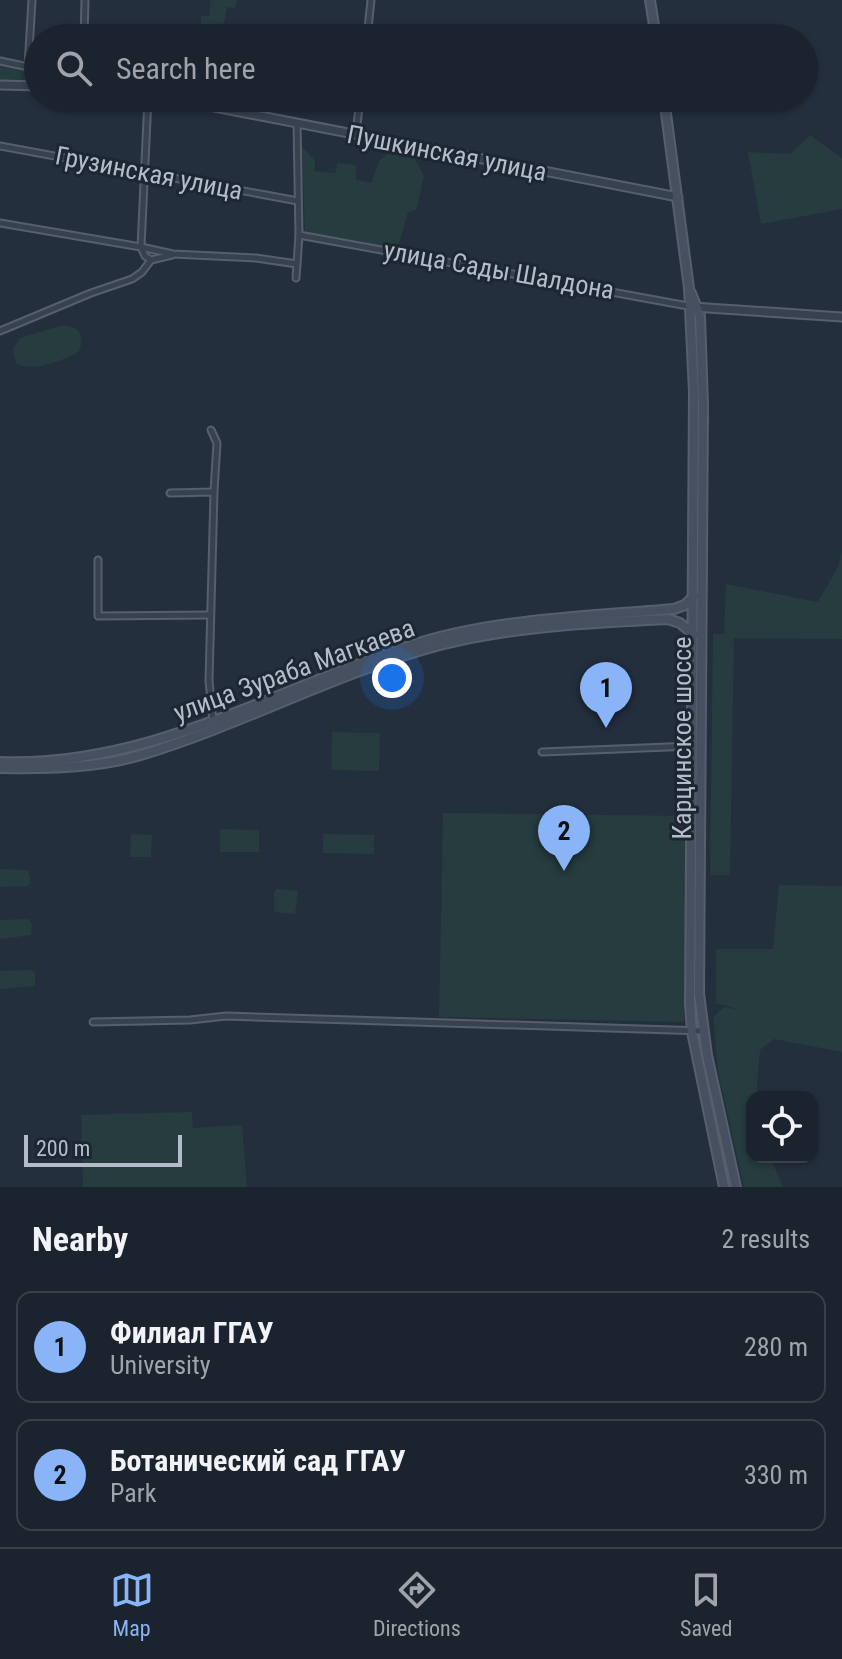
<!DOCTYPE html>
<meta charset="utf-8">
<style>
body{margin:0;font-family:"Roboto Condensed",sans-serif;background:#282f3a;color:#f1f3f6}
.controls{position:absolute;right:24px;bottom:24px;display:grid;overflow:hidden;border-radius:16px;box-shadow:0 2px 6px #0004}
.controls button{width:72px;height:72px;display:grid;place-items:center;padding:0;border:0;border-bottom:2px solid #39404a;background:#1b232e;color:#f1f3f6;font:40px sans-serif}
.scale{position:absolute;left:24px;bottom:20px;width:158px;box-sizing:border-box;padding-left:8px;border:4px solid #b4bcc9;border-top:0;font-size:22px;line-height:28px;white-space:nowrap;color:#b4bcc9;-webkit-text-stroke:6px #1d2633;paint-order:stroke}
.you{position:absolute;left:392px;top:678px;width:28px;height:28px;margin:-20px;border:6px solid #fff;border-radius:50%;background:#1a73e8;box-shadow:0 0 0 12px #1a73e833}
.badge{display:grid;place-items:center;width:52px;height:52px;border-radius:50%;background:#8ab4f8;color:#111;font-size:26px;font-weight:700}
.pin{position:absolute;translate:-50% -66px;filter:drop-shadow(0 2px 4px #0008)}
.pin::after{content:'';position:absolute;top:42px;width:28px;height:24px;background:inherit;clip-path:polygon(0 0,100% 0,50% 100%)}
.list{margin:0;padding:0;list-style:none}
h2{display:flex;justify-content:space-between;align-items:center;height:104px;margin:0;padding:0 32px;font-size:34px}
h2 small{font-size:26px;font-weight:400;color:#a0a4aa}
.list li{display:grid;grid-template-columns:52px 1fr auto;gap:24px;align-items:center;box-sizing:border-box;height:112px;margin:0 16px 16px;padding:0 16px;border:2px solid #39404a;border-radius:16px}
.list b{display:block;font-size:30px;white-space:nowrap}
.list p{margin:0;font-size:26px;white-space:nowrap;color:#a0a4aa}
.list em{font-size:26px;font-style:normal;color:#a0a4aa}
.icon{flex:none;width:44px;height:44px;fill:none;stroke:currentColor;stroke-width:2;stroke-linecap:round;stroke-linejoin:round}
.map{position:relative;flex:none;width:842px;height:1187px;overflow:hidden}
.search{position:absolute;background:#1b232e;box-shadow:0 2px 6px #0004;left:24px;right:24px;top:24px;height:88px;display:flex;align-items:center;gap:20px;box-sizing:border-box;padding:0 28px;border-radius:44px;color:#a0a4aa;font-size:30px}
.sheet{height:360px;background:#1b232e}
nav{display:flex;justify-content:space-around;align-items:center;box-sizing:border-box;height:112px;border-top:2px solid #39404a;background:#1b232e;font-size:22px;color:#a0a4aa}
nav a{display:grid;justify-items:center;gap:4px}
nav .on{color:#8ab4f8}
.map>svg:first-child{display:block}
.green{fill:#263c3f}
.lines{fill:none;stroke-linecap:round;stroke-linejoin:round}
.minor-casing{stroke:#565f6c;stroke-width:9}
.tertiary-casing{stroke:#565f6c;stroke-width:11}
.secondary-casing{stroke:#565f6c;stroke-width:12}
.minor{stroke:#38414e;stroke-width:5}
.tertiary{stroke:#38414e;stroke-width:7}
.secondary{stroke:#465061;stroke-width:8}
.labels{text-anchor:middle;stroke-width:6;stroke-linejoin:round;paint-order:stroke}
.street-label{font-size:26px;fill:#b4bcc9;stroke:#1d2633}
</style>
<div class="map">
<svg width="842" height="1187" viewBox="0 0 842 1187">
<rect width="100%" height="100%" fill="#242f3e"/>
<g class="green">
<path d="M210,0H237L235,8L227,7L224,24L219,23L217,32L201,27V16H209Z"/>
<path d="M0,58L38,68V81L0,80Z"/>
<path d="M810,135L842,158V209L761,224L748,152L790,154Z"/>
<path d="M302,146L315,161V171L336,173L337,163L356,165V180L371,183L380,160L392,150L413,155L424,176L416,210L408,212L397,250L305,232Z"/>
<path d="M63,325C80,326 86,338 78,352C63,361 31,373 16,363L13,349L20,338Z"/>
<path d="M842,551V639L734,638L730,875H710L713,634H724L726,584L818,602L838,567Z"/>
<path d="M332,732L380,733L379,771L331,770Z"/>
<path d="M443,813L687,816L684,1022L439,1017Z"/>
<path d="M220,829L259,830V852H220Z"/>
<path d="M131,834L152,835L151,857H130Z"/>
<path d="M323,834L374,835V854L323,853Z"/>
<path d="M0,869L28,870L31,883L27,886L0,887Z"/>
<path d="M779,885L842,886V1052L774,1039L760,1050L756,1097H752V1157H770L783,1187H744L718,1072L713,1017L724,1007L741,1010L716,1003V949H773Z"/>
<path d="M277,889L298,891L295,914L274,912V892Z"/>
<path d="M29,919L32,924L31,935L0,939V920Z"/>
<path d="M31,970L35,973V986L0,989V971Z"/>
<path d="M192,1112L193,1128L242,1125L247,1187H83L81,1115Z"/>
</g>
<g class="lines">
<g class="minor-casing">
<g id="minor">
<path d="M84,38L85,0"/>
<path d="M367,38L371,0"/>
<path d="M0,61L38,69"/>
<path d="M28,67L32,0"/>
<path d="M148,98L141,247L145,256L151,260"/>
<path d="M356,134L360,98"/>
<path d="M0,146L298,201"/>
<path d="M0,223L141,247L173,254L256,258L297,264"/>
<path d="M299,235L688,306"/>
<path d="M296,278L299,235L297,123"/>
<path d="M0,331L91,293L132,279L142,272L151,260L172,255"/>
<path d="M211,430L217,443L214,491"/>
<path d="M170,493L214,492L209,681L213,721"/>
<path d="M98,560V616L210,615"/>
<path d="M542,752L693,746"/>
<path d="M93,1022L190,1020L226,1016L703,1031"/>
</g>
</g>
<g class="tertiary-casing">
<g id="tertiary">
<path d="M0,85L38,86"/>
<path d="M168,98L678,197"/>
<path d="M693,307L842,317"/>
</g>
</g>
<g class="secondary-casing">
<g id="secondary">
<path d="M650,0L656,38"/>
<path d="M664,98L689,288L694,392L690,1004L692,1032L724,1187"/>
<path d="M691,293L700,316L703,406L699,993L707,1055L736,1187"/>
<path d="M0,762C151,768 282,685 422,642C498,619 594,616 674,609L685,605L694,596"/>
<path d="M0,768C47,769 99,768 144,754C245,723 338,672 440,645C513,626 593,623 668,619L680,623L694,635"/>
</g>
</g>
<use href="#minor" class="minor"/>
<use href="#tertiary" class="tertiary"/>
<use href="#secondary" class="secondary"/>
</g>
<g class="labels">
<g class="street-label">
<text transform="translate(447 153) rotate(11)" y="9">Пушкинская улица</text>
<text transform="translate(149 173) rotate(11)" y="9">Грузинская улица</text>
<text transform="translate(499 270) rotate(10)" y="9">улица Сады Шалдона</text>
<text transform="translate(294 670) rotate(-20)" y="9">улица Зураба Магкаева</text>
<text transform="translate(682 738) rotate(-90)" y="9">Карцинское шоссе</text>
</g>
</g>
</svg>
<div class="controls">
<button><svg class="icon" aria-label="locate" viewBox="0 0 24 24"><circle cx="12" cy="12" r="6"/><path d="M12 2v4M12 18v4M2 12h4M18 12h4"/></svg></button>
</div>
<div class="scale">200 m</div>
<div class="you"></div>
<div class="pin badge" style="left:606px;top:728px">1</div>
<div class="pin badge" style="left:564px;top:871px">2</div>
<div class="search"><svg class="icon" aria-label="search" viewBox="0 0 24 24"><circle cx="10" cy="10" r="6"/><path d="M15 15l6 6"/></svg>Search here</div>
</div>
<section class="sheet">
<h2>Nearby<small>2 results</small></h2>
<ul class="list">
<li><span class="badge">1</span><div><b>Филиал ГГАУ</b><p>University</p></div><em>280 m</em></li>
<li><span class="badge">2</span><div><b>Ботанический сад ГГАУ</b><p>Park</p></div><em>330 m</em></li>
</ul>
</section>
<nav>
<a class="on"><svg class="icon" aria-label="map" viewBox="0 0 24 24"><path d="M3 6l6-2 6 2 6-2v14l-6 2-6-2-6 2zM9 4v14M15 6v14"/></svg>Map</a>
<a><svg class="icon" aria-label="directions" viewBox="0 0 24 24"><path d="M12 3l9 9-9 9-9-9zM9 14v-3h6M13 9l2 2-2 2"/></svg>Directions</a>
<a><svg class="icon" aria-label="saved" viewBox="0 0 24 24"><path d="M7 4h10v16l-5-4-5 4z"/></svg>Saved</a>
</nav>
